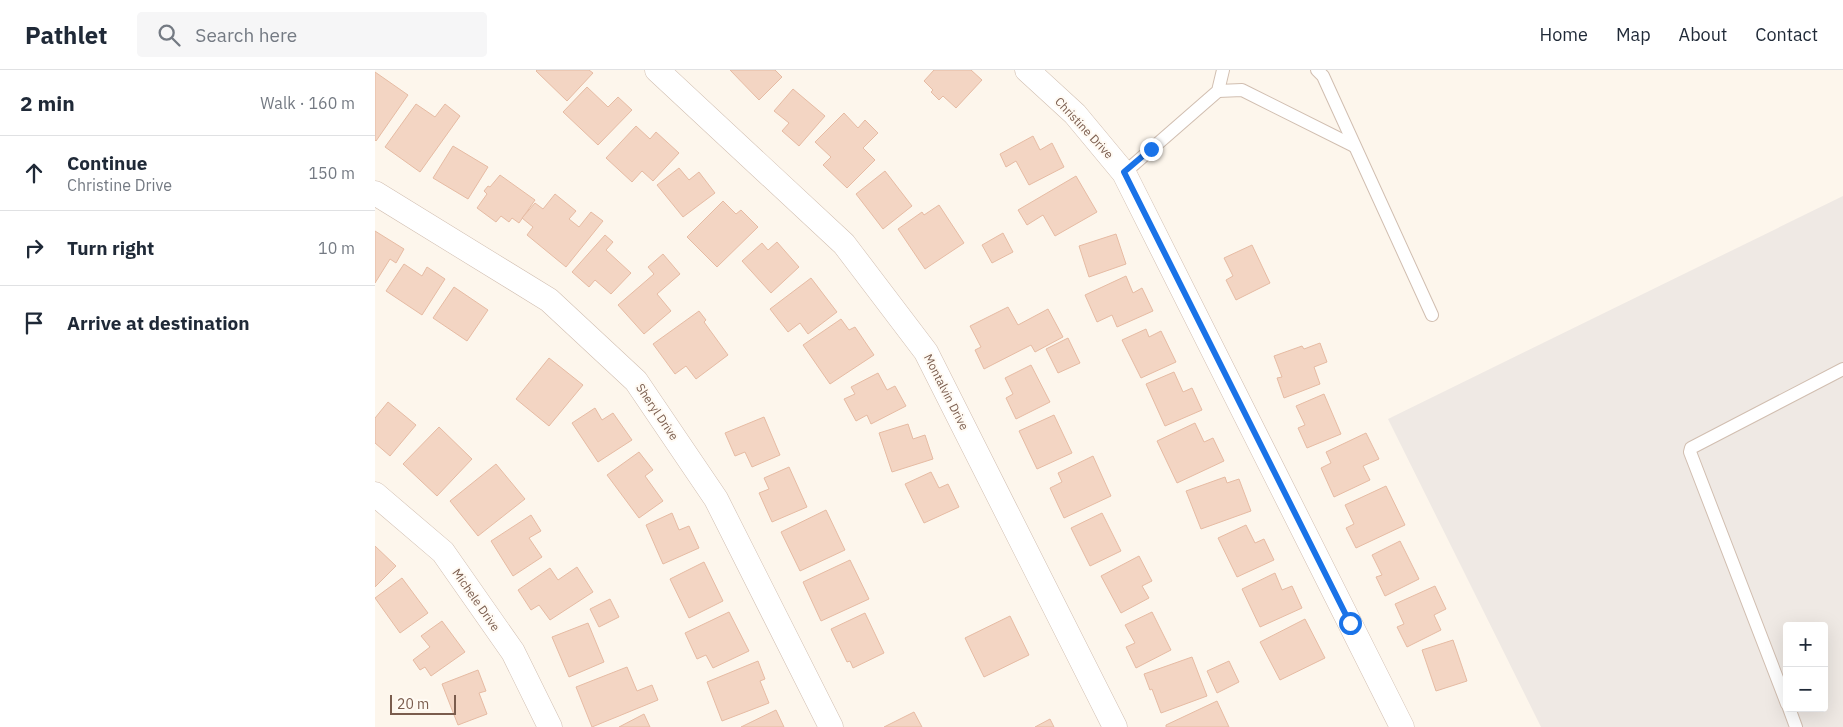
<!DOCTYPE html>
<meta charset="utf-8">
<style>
body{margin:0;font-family:"IBM Plex Sans",sans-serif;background:#f6f6f7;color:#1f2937}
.controls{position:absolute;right:15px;bottom:15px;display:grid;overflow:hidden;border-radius:5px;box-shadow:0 5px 20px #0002}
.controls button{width:45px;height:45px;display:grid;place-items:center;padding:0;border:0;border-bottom:1px solid #e0e1e3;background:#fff;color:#1f2937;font:25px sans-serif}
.scale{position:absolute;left:15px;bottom:12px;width:66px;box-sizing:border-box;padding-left:5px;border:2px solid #7a5c4d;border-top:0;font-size:14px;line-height:18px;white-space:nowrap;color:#7a5c4d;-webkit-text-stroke:4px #fffaf3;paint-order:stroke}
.stop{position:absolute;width:15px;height:15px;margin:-11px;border:4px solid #1a73e8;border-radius:50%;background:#fff}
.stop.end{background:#1a73e8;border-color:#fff;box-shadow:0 1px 5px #0008}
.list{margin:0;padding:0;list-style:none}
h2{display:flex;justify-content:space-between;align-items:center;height:65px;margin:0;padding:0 20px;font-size:21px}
h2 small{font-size:16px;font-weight:400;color:#747a83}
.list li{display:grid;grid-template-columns:32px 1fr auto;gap:15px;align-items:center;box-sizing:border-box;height:75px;padding:0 20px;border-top:1px solid #e0e1e3}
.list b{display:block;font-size:19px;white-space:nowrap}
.list p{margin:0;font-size:16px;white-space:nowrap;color:#747a83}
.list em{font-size:16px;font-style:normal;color:#747a83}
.icon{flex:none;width:28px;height:28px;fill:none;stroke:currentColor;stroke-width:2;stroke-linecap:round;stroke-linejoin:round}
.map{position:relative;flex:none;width:1468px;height:657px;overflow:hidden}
header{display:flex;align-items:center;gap:30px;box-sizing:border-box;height:70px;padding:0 25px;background:#fff;border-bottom:1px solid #e0e1e3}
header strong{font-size:24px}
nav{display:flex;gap:28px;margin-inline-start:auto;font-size:18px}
.search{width:350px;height:45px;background:#f6f6f7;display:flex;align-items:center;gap:12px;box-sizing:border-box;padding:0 18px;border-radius:5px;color:#747a83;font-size:19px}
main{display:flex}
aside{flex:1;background:#fff}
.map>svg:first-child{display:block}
.industrial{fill:#efe9e4;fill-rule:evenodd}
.building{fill:#f3d5c3;stroke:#e6bba3}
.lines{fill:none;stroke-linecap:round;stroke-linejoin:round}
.lane-casing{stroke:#d1beb0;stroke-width:14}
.street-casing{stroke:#d1beb0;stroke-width:25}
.lane{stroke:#fff;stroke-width:12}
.street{stroke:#fff;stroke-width:24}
.route{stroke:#1a73e8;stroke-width:6}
.labels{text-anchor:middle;stroke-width:4;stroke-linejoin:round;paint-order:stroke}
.street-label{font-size:12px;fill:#7a5c4d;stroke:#fffaf3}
</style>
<header>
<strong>Pathlet</strong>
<div class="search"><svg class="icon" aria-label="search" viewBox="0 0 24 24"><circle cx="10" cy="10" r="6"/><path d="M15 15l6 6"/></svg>Search here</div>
<nav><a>Home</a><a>Map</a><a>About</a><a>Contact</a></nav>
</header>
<main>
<aside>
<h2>2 min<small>Walk · 160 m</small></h2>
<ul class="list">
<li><svg class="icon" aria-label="ahead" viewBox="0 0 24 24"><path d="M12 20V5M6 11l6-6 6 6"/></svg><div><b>Continue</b><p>Christine Drive</p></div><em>150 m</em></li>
<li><svg class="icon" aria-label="right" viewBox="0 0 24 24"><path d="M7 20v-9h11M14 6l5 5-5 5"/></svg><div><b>Turn right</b></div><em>10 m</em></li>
<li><svg class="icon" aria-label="arrive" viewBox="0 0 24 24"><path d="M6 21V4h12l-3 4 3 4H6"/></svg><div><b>Arrive at destination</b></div></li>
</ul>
</aside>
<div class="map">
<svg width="1468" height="657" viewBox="0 0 1468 657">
<rect width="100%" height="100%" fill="#fdf6ec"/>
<path class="industrial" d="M1468,126V657H1166L1013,349ZM1412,556H1449V638H1412Z"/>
<g class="building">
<path d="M162,0H214L218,3L192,31L161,1Z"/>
<path d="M355,0H400L407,7L384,30Z"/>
<path d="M559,0H596L607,10L581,38L568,26L564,30L556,22L558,20L549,11Z"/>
<path d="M0,2L33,25L1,71L0,70Z"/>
<path d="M212,17L233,37L243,27L257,40L223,75L188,42Z"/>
<path d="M418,19L450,46L424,76L407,61L414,53L399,41Z"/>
<path d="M41,34L60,47L70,34L85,46L45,102L10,77Z"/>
<path d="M469,43L483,58L490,50L503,63L488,78L500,90L472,118L448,95L456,87L440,72Z"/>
<path d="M261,56L275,69L281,62L304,83L278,111L267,101L257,112L231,88Z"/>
<path d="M658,66L665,80L677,73L689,97L654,115L641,91L631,97L625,84Z"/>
<path d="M78,76L113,97L93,129L58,108Z"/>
<path d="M304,98L314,110L324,102L340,123L308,147L282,115Z"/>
<path d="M510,101L537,136L508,159L481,124Z"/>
<path d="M125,105L160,130L144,153L137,148L134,152L126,146L121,152L102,138L112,124L109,121L113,116L115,117Z"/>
<path d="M701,106L722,142L680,166L668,145L652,155L643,140Z"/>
<path d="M180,124L201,141L194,149L204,157L216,142L228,151L191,197L152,165L158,157L147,148L160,133L168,139Z"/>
<path d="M348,131L361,144L366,140L383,157L342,197L312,167Z"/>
<path d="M564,135L589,173L550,199L523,159L547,142L549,145Z"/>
<path d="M0,161L29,179L21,193L15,189L0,213Z"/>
<path d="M628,163L638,182L617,193L607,175Z"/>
<path d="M741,164L751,194L714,207L704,176Z"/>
<path d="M230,165L238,172L231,180L256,203L236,224L220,210L214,217L197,202Z"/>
<path d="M402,172L424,197L396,223L367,191L387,173L393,180Z"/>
<path d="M877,175L895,213L861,230L851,210L858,206L849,188Z"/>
<path d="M288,184L305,204L282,224L296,241L269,264L243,235L279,204L273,197Z"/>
<path d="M29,194L47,206L52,197L70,209L47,245L11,221Z"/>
<path d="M751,206L758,223L767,218L778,241L742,257L737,245L722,252L710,225Z"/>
<path d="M436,208L462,242L433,264L425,253L413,262L395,239Z"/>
<path d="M79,217L113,240L92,271L58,248Z"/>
<path d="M633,237L643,255L673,239L688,267L660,282L656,275L609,299L600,280L606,277L595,256Z"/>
<path d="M324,241L331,250L329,252L353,285L321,309L311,296L300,304L278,274Z"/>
<path d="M466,249L474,260L480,257L499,285L455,314L428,275Z"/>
<path d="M771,259L774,267L786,261L801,292L766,308L747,270Z"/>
<path d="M693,268L705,293L683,303L671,279Z"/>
<path d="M945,273L952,292L939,297L945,314L909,328L902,308L907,307L899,286L927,276L929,279Z"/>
<path d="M174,288L208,315L174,356L141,329Z"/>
<path d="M656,295L675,332L641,349L631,328L638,324L630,308Z"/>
<path d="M799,302L808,322L817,318L827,340L790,356L771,314Z"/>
<path d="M503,303L512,320L520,316L531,336L496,354L492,345L481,351L469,329L480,324L476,317Z"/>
<path d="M949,324L966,364L932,378L923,358L930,355L921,336Z"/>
<path d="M13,332L41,355L15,386L0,373V348Z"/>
<path d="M220,338L227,350L238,343L257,370L223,392L197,353Z"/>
<path d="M679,345L697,383L662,399L644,361Z"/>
<path d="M389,347L405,385L377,397L370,382L360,386L350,363Z"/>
<path d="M820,353L829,372L838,368L849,391L802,413L782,371Z"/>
<path d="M533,354L538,369L550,365L558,389L517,402L504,363Z"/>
<path d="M64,357L97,389L62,426L28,394Z"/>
<path d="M991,363L1004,389L988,396L995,410L959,427L946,398L956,393L951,382Z"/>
<path d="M264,382L278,400L270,406L288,431L264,448L232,405Z"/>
<path d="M718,386L736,426L689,448L675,418L687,412L683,403Z"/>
<path d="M121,394L150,429L103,466L75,431Z"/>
<path d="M414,397L432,437L397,452L384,423L394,419L389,408Z"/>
<path d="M556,402L564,418L573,414L584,437L549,453L530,414Z"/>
<path d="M850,407L852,413L864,409L876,441L826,459L811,421Z"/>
<path d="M1011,416L1030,455L981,478L971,458L979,454L970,435Z"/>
<path d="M451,440L470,480L425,501L406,462Z"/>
<path d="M297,443L304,460L314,456L324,478L288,494L271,455Z"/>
<path d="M727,443L746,481L715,496L696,458Z"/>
<path d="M156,445L166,461L154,468L167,487L138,506L116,471Z"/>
<path d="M871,455L880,473L889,469L899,490L862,507L843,468Z"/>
<path d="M1025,471L1044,509L1010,526L1001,507L1007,505L997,485Z"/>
<path d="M0,476L21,496L0,517Z"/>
<path d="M764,486L777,511L767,516L774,528L746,543L726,506Z"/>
<path d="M475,490L494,529L446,551L428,512Z"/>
<path d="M329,492L348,531L314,548L295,509Z"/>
<path d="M202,497L218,522L175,550L164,535L156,540L143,520L175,498L183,510Z"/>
<path d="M900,503L907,520L917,516L927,538L885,557L867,519Z"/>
<path d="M27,508L53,543L25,563L0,528Z"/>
<path d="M1060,516L1071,539L1059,545L1066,560L1032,577L1022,557L1029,554L1020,534Z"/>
<path d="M235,529L244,547L224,557L215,539Z"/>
<path d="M354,542L374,581L338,598L331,585L322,589L310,563Z"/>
<path d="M777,542L796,580L761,598L751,577L760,573L750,555Z"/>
<path d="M490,543L509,583L478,598L475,591L472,592L456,559Z"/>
<path d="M635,546L654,585L609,607L590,568Z"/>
<path d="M930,549L950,588L905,610L885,572Z"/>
<path d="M67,551L90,582L56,606L50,597L45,600L38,590L55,577L46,566Z"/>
<path d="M213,553L229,592L194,607L177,567Z"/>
<path d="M1078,570L1092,611L1061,621L1047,580Z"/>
<path d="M817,587L832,626L786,643L777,619L775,620L769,604Z"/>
<path d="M383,591L390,609L385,611L394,633L347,651L332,612Z"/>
<path d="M854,591L864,612L842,623L832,601Z"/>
<path d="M252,597L262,621L277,615L283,630L217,657L201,617Z"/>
<path d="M103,600L111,621L104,623L112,644L83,655L67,614Z"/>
<path d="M842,631L854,657H791V655Z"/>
<path d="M401,640L409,657H366Z"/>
<path d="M539,642L547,657H509Z"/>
<path d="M269,644L275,657H244Z"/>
<path d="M675,649L679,657H660Z"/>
</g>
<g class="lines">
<g class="lane-casing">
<g id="lane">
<path d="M942,0L948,6L1057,245"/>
<path d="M843,21L867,20L979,76"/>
<path d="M749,103L843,21L848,0"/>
<path d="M1412,634L1315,382L1316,378L1468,299"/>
<path d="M1414,638L1421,657"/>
</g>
</g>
<g class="street-casing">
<g id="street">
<path d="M282,0L469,174L551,282L740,657"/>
<path d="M652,0L700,44L749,103L1027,657"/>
<path d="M0,123L174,230L261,311L341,429L456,657"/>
<path d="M0,424L68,482L138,582L175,657"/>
</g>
</g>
<use href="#lane" class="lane"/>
<use href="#street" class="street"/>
</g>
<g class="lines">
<path class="route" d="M776,79L749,102L975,553"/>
</g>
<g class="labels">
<g class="street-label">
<text transform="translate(709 58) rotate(47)" y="4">Christine Drive</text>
<text transform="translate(571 322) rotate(63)" y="4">Montalvin Drive</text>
<text transform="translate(282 342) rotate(56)" y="4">Sheryl Drive</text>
<text transform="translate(101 530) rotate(55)" y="4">Michele Drive</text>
</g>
</g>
</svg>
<div class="controls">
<button>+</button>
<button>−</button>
</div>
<div class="scale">20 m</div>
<div class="stop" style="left:975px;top:553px"></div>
<div class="stop end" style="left:776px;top:79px"></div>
</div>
</main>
